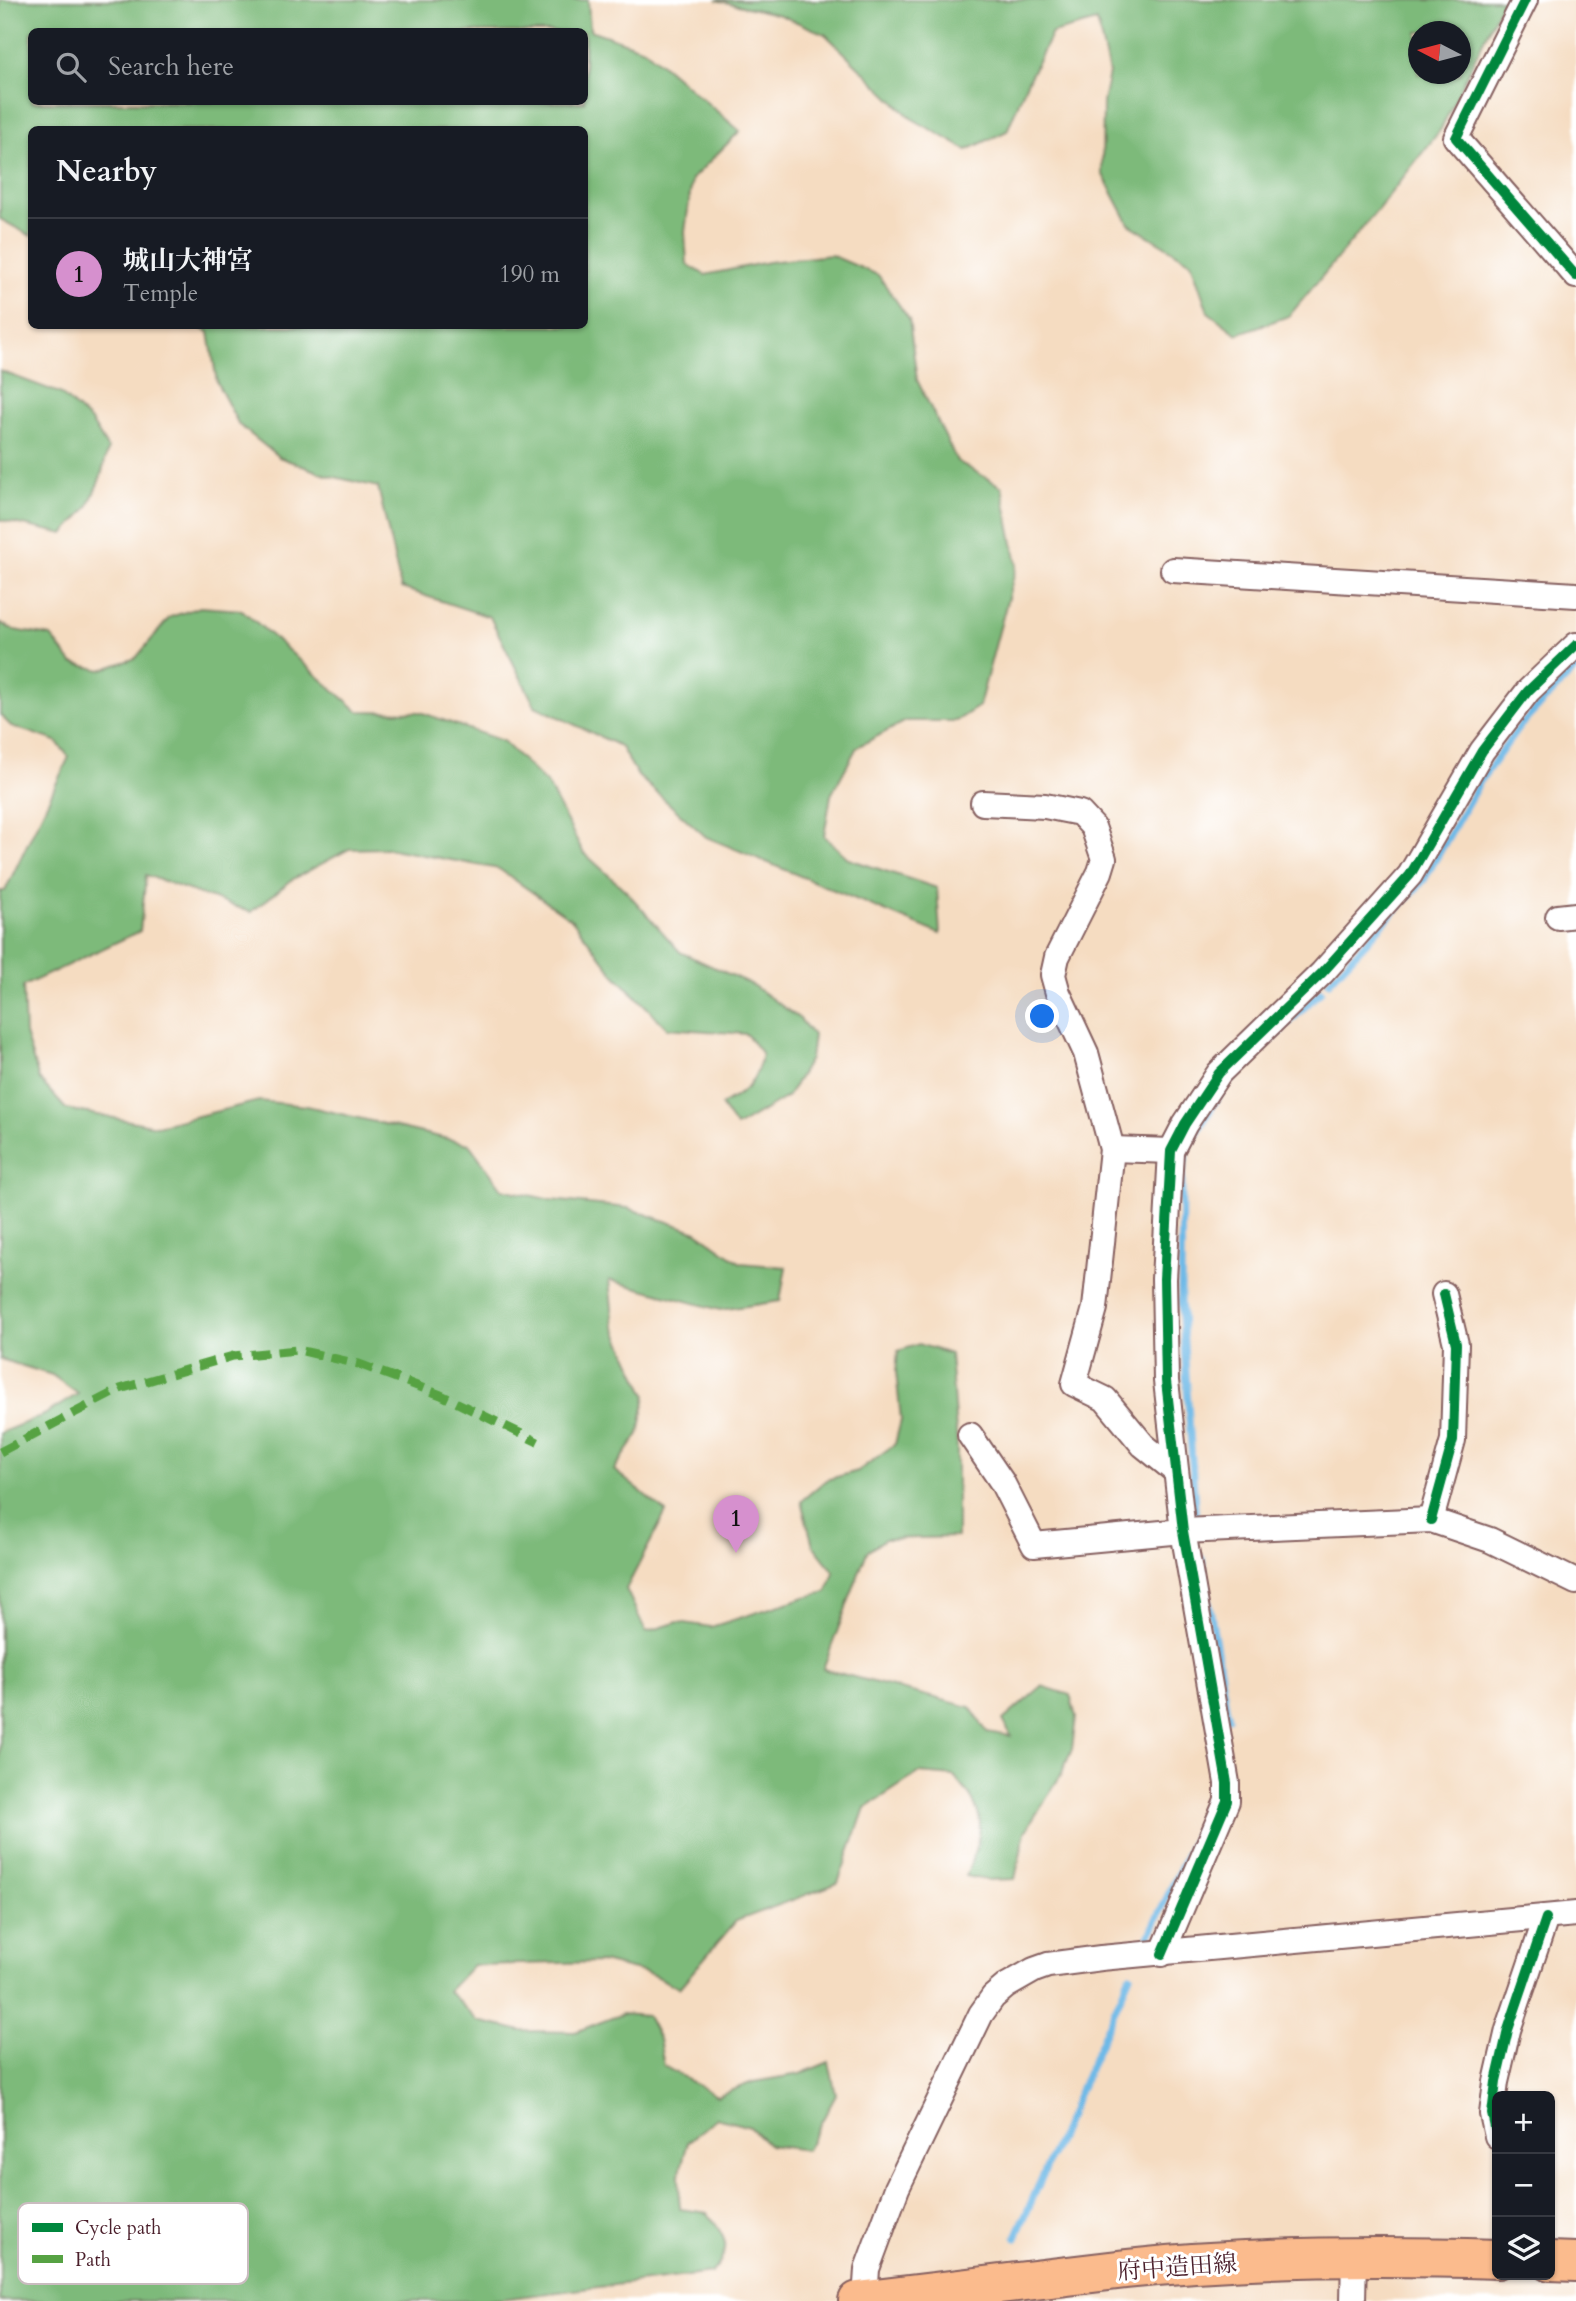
<!DOCTYPE html>
<meta charset="utf-8">
<style>
body{margin:0;font-family:Cardo,"Noto Serif JP",serif;background:#242831;color:#f1f3f6}
.controls{position:absolute;right:21px;bottom:21px;display:grid;overflow:hidden;border-radius:10px;box-shadow:0 2px 5px #0004}
.controls button{width:63px;height:63px;display:grid;place-items:center;padding:0;border:0;border-bottom:2px solid #363941;background:#171b24;color:#f1f3f6;font:35px sans-serif}
.compass{position:absolute;left:1408px;top:21px;width:63px;height:63px;border-radius:50%;background:#171b24;box-shadow:0 2px 5px #0004;rotate:276deg}
.you{position:absolute;left:1043px;top:1017px;width:24px;height:24px;margin:-18px;border:5px solid #fff;border-radius:50%;background:#1a73e8;box-shadow:0 0 0 10px #1a73e833}
.badge{display:grid;place-items:center;width:46px;height:46px;border-radius:50%;background:#d690ce;color:#111;font-size:23px;font-weight:700}
.pin{position:absolute;translate:-50% -58px;filter:drop-shadow(0 2px 4px #0008)}
.pin::after{content:'';position:absolute;top:37px;width:24px;height:21px;background:inherit;clip-path:polygon(0 0,100% 0,50% 100%)}
.list{margin:0;padding:0;list-style:none}
h2{display:flex;justify-content:space-between;align-items:center;height:91px;margin:0;padding:0 28px;font-size:30px}
h2 small{font-size:23px;font-weight:400;color:#9ea1a6}
.list li{display:grid;grid-template-columns:46px 1fr auto;gap:21px;align-items:center;box-sizing:border-box;height:112px;padding:0 28px;border-top:2px solid #363941}
.list b{display:block;font-size:26px;white-space:nowrap}
.list p{margin:0;font-size:23px;white-space:nowrap;color:#9ea1a6}
.list em{font-size:23px;font-style:normal;color:#9ea1a6}
.icon{flex:none;width:38px;height:38px;fill:none;stroke:currentColor;stroke-width:2;stroke-linecap:round;stroke-linejoin:round}
.map{position:relative;flex:none;width:1576px;height:2301px;overflow:hidden}
.search{position:absolute;background:#171b24;box-shadow:0 2px 5px #0004;left:28px;top:28px;width:560px;height:77px;display:flex;align-items:center;gap:18px;box-sizing:border-box;padding:0 24px;border-radius:10px;color:#9ea1a6;font-size:26px}
.panel{position:absolute;background:#171b24;box-shadow:0 2px 5px #0004;left:28px;top:126px;width:560px;height:203px;border-radius:10px}
.map>svg:first-child{display:block}
.forest{fill:#7dba7a;stroke:#646c52;stroke-width:2;fill-rule:evenodd}
.lines{fill:none;stroke-linecap:round;stroke-linejoin:round}
.stream{stroke:#6eb9e7;stroke-width:7}
.minor-casing{stroke:#866160;stroke-width:28}
.primary-casing{stroke:#866160;stroke-width:42}
.minor{stroke:#fff;stroke-width:24}
.primary{stroke:#fbbb8d;stroke-width:38}
.quiet{stroke:#56a243;stroke-width:9;stroke-dasharray:18 9;stroke-linecap:butt}
.cycleway-casing{stroke:#fff;stroke-width:15}
.cycleway{stroke:#00873e;stroke-width:10}
.labels{text-anchor:middle;stroke-width:6;stroke-linejoin:round;paint-order:stroke}
.street-label{font-size:24px;fill:#4a1f2b;stroke:#fff}
.key{fill:#fff;stroke:#c9bcbf;stroke-width:2}
.key-label{font-size:19px;fill:#4a1f2b}
</style>
<div class="map">
<svg width="1576" height="2301" viewBox="0 0 1576 2301">
<rect width="100%" height="100%" fill="#fff"/>
<filter id="ink" filterUnits="userSpaceOnUse"><feTurbulence type="fractalNoise" baseFrequency=".0143" numOctaves="2"/><feDisplacementMap in="SourceGraphic" scale="14" xChannelSelector="R" yChannelSelector="G"/><feConvolveMatrix kernelMatrix="1 2 1 2 8 2 1 2 1" color-interpolation-filters="sRGB"/></filter>
<filter id="wash" filterUnits="userSpaceOnUse"><feTurbulence type="fractalNoise" baseFrequency=".00686" numOctaves="4" result="noise"/><feDisplacementMap in="SourceGraphic" scale="28" xChannelSelector="R" yChannelSelector="G"/><feGaussianBlur stdDeviation="1.57" result="paint"/><feColorMatrix in="noise" values="0 0 0 0 0 0 0 0 0 0 0 0 0 0 0 0 0 1.4 0 .05"/><feComposite in="paint" operator="in"/></filter>
<g filter="url(#wash)">
<rect width="100%" height="100%" fill="#f5dcc1"/>
<g class="forest">
<path d="M0,0H588L590,30L644,49L740,131L692,179L685,232L687,264L705,275L768,262L831,255L878,275L909,319L917,380L957,461L1002,487L1017,564L979,706L956,721H906L857,747L831,795L824,836L849,859L937,888L940,934L706,837L638,776L620,746L535,706L490,617L401,588L378,487L326,475L279,457L239,425L217,383L209,332L197,326H584V130H32L31,236L0,219ZM32,32H584V102H32Z"/>
<path d="M716,0H1503L1441,129L1375,213L1289,316L1237,334L1208,312L1191,262L1129,224L1102,173L1103,102L1109,73L1097,21L1052,33L1025,87L1007,131L967,150L911,118L825,34L780,15ZM1418,32H1460V74H1418Z"/>
<path d="M0,371L60,393L91,421L108,449L101,476L88,507L64,534L0,520Z"/>
<path d="M200,607L242,610L358,711L420,712L503,741L548,785L583,852L626,891L680,952L751,984L800,1019L813,1035L810,1059L788,1096L736,1127L721,1105C748,1090 755,1085 762,1054L746,1034L667,1028L615,975L572,920L499,869L386,848L349,849L293,879L251,912L146,875L140,931L23,986L25,1034L39,1079L66,1109L157,1126L259,1101L307,1106L469,1144L502,1189L551,1200L628,1208L697,1232L741,1263L786,1267L780,1301L720,1310L609,1280L614,1326L646,1395L639,1434L614,1470L666,1512L626,1589L646,1632L678,1622L711,1627L805,1597L827,1592L834,1572L813,1545L801,1501L826,1480L858,1471L895,1444L901,1420L896,1372L898,1351L919,1344L950,1354L957,1444V1537L885,1539L867,1552L823,1669L970,1707L987,1732L1011,1736L1003,1720L1042,1686L1070,1695L1076,1717L1072,1749L1062,1773L1025,1832L1015,1879L987,1880L966,1876C983,1829 990,1816 954,1776L919,1773L865,1808L838,1883L736,1921L679,1988L651,1974L602,1962L473,1965L448,1991L478,2021L522,2031L575,2032L622,2014L647,2016L659,2039L664,2066L717,2096L753,2082L800,2074L829,2062L836,2095L806,2150L769,2145L750,2127L716,2118L688,2142L679,2175L680,2209L708,2213C725,2239 735,2247 711,2273L485,2301H0V1433L44,1415L78,1394L52,1375L0,1359V891H5L69,757L56,741L11,726L0,715V623L14,630L51,636L72,663L101,670L136,658L170,617Z"/>
</g>
<g class="lines">
<g class="stream">
<path d="M1329,982L1424,880L1481,780L1520,726L1576,668"/>
<path d="M1196,1520L1181,1299L1182,1177L1187,1150L1224,1087L1321,991"/>
<path d="M1202,1559L1228,1718"/>
<path d="M1147,1941L1209,1805"/>
<path d="M1016,2237L1130,1975"/>
</g>
</g>
</g>
<g filter="url(#ink)">
<g class="lines">
<g class="minor-casing">
<g id="minor">
<path d="M1525,0L1456,138L1576,276"/>
<path d="M1173,570L1576,595"/>
<path d="M983,803L1045,806L1080,813L1093,827L1104,859L1100,872L1057,957L1053,975L1058,993L1086,1053L1112,1149L1095,1308L1074,1384L1105,1399L1143,1445L1174,1470"/>
<path d="M1558,917L1576,915"/>
<path d="M1112,1149L1171,1151"/>
<path d="M970,1435L1002,1482L1034,1545L1183,1531L1431,1520L1490,1540L1576,1582"/>
<path d="M1431,1520L1453,1440L1456,1344L1444,1294"/>
<path d="M1162,1954L1227,1801V1783L1183,1531L1166,1381L1164,1279L1171,1151L1185,1124L1219,1073L1322,973L1410,875L1482,751L1528,691L1576,645"/>
<path d="M1497,2136L1492,2114L1496,2082L1508,2030L1546,1918"/>
<path d="M865,2300L867,2269L897,2188L981,2014L993,1997L1006,1986L1034,1970L1048,1965L1101,1958L1576,1914"/>
<path d="M1353,2301L1354,2257"/>
</g>
</g>
<g class="primary-casing">
<g id="primary">
<path d="M1550,2261L1576,2262"/>
<path d="M858,2301C947,2291 1037,2279 1126,2269C1249,2256 1374,2255 1497,2259"/>
</g>
</g>
<use href="#minor" class="minor"/>
<use href="#primary" class="primary"/>
<path class="quiet" d="M0,1452L120,1389L233,1356L298,1350L359,1364L441,1395L538,1442"/>
<g class="cycleway-casing">
<g id="cycleway">
<path d="M1525,0L1456,138L1576,276"/>
<path d="M1431,1520L1453,1440L1456,1344L1444,1294"/>
<path d="M1162,1954L1227,1801V1783L1183,1531L1166,1381L1164,1279L1171,1151L1185,1124L1219,1073L1322,973L1410,875L1482,751L1528,691L1576,645"/>
<path d="M1497,2136L1492,2114L1496,2082L1508,2030L1546,1918"/>
</g>
</g>
<use href="#cycleway" class="cycleway"/>
</g>
</g>
<g class="labels">
<g class="street-label">
<text transform="translate(1177 2267) rotate(-4)" y="8">府中造田線</text>
</g>
</g>
<rect x="18" y="2203" width="230" height="81" rx="10" class="key"/>
<rect x="32" y="2223" width="31" height="9" fill="#00873e"/>
<rect x="32" y="2255" width="31" height="8" fill="#56a243"/>
<g class="key-label">
<text x="75" y="2234">Cycle path</text>
<text x="75" y="2266">Path</text>
</g>
</svg>
<div class="controls">
<button>+</button>
<button>−</button>
<button><svg class="icon" aria-label="layers" viewBox="0 0 24 24"><path d="M12 4l9 5-9 5-9-5zM3 14l9 5 9-5"/></svg></button>
</div>
<svg class="compass" viewBox="-18 -18 36 36"><path d="M0-13l5 13h-10z" fill="#e53935"/><path d="M0 13l5-13h-10z" fill="#9ea1a6"/></svg>
<div class="you"></div>
<div class="pin badge" style="left:736px;top:1553px">1</div>
<div class="search"><svg class="icon" aria-label="search" viewBox="0 0 24 24"><circle cx="10" cy="10" r="6"/><path d="M15 15l6 6"/></svg>Search here</div>
<section class="panel">
<h2>Nearby<small></small></h2>
<ul class="list">
<li><span class="badge">1</span><div><b>城山大神宮</b><p>Temple</p></div><em>190 m</em></li>
</ul>
</section>
</div>
